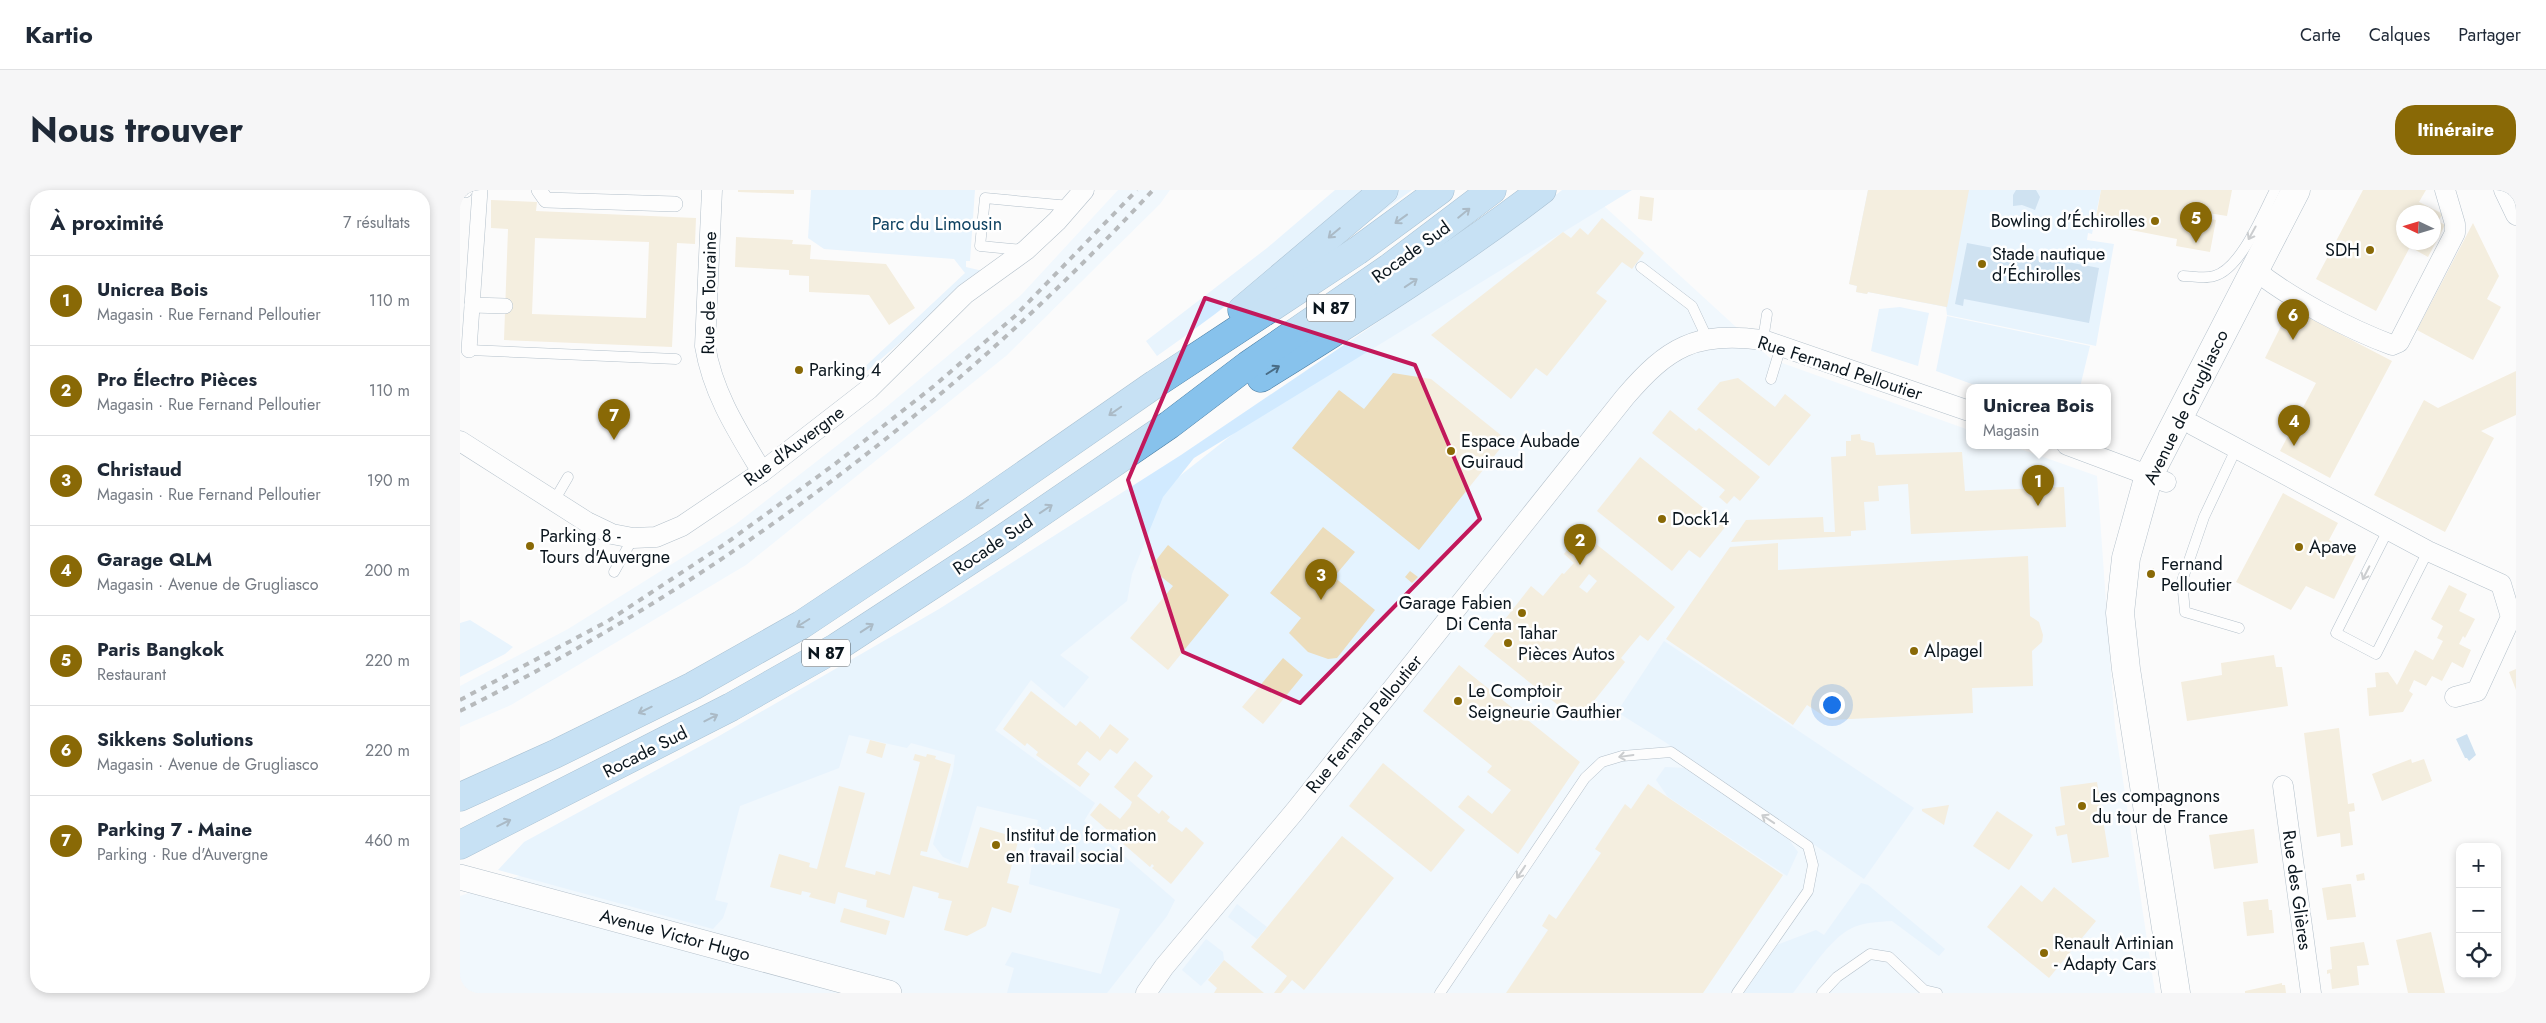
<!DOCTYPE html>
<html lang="fr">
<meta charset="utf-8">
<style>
body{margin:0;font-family:Jost,sans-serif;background:#f6f6f7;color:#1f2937}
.controls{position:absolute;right:15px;bottom:15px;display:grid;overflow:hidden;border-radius:10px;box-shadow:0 2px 8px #0003}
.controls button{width:45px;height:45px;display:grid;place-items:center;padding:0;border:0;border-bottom:1px solid #e0e1e3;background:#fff;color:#1f2937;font:25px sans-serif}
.compass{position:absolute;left:1936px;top:15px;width:45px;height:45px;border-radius:50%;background:#fff;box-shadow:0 2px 8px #0003;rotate:274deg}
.you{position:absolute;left:1371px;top:514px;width:18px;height:18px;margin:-12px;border:4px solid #fff;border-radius:50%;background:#1a73e8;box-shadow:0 0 0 8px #1a73e833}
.badge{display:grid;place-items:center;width:32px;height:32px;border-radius:50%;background:#896906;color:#fff;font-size:16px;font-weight:700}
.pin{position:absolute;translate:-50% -41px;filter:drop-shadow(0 1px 2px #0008)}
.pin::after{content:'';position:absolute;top:26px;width:18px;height:15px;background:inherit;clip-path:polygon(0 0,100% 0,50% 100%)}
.popup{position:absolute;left:1506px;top:194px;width:145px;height:65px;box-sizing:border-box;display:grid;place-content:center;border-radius:10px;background:#fff;filter:drop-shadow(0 1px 4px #0005);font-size:16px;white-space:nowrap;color:#747a83}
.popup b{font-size:19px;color:#1f2937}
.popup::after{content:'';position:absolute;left:50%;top:100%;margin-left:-10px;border:10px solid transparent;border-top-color:#fff}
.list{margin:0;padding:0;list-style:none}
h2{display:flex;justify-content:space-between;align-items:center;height:65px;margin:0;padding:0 20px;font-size:21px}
h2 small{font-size:16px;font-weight:400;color:#747a83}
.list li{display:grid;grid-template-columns:32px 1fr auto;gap:15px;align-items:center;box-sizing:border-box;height:90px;padding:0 20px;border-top:1px solid #e0e1e3}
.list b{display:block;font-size:19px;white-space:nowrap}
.list p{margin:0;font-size:16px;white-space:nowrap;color:#747a83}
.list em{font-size:16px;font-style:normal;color:#747a83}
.icon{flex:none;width:28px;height:28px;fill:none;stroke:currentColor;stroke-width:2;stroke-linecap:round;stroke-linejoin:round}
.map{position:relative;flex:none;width:2056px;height:803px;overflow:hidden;border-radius:20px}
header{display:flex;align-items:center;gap:30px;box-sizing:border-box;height:70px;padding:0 25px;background:#fff;border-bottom:1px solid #e0e1e3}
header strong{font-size:24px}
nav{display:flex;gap:28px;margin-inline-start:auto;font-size:18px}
.intro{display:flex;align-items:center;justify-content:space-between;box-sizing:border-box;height:120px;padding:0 30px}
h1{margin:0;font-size:35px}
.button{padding:12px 22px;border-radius:20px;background:#896906;color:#fff;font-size:18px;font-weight:700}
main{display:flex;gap:30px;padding:0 30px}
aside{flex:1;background:#fff;border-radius:20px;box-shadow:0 2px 8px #0003}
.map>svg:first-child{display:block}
.built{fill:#e4f3ff}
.green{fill:#d1eaff}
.water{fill:#99c3e5}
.building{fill:#ecddbc;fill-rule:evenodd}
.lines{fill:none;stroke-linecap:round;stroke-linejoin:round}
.service-casing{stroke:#5e798f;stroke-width:11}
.pedestrian-casing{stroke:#5e798f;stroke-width:16}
.minor-casing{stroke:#5e798f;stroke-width:21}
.tertiary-casing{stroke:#5e798f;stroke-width:26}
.secondary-casing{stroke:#5e798f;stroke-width:29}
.trunk-casing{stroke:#487ba1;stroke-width:29}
.service{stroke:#fff;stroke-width:10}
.pedestrian{stroke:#fff;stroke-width:15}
.minor{stroke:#fff;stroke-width:20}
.tertiary{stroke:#fff;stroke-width:25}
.secondary{stroke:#fff;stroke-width:28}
.trunk{stroke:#87c2ec;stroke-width:28}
.rail{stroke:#646b70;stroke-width:4;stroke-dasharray:6 6;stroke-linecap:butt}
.oneway{stroke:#496c85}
.oneway2{stroke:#91969a}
.marked{fill:none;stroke:#c2185b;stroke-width:4;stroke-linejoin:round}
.poi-dot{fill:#896906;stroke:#fff;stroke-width:2}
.labels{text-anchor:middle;stroke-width:5;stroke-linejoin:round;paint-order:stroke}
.shield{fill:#fff;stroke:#545c62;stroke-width:1}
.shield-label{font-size:16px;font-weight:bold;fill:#0b161e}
.poi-label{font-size:18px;fill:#0b161e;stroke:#fff;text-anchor:start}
.park-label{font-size:18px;fill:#0a3e5e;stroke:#fff}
.street-label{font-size:18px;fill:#0b161e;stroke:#fff}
</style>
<header>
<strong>Kartio</strong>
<nav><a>Carte</a><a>Calques</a><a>Partager</a></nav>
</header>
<div class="intro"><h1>Nous trouver</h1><a class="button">Itinéraire</a></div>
<main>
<aside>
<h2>À proximité<small>7 résultats</small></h2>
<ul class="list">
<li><span class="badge">1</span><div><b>Unicrea Bois</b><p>Magasin · Rue Fernand Pelloutier</p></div><em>110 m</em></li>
<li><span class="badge">2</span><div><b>Pro Électro Pièces</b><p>Magasin · Rue Fernand Pelloutier</p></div><em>110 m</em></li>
<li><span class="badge">3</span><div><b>Christaud</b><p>Magasin · Rue Fernand Pelloutier</p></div><em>190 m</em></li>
<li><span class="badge">4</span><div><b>Garage QLM</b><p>Magasin · Avenue de Grugliasco</p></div><em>200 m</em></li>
<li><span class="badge">5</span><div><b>Paris Bangkok</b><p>Restaurant</p></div><em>220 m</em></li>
<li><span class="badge">6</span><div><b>Sikkens Solutions</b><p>Magasin · Avenue de Grugliasco</p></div><em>220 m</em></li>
<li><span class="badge">7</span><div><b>Parking 7 - Maine</b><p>Parking · Rue d'Auvergne</p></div><em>460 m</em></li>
</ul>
</aside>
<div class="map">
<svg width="2056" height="803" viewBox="0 0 2056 803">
<rect width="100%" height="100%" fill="#fbfbfb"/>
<g class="built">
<path d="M658,0H710L700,14L546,166L286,375L51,515L0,537V496L108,439L276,334L419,223L561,105Z"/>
<path d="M1144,16L1311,169L1509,240V255H1549L1637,286L1655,537L1695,803H0V706L106,670L399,539L778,240Z"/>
</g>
<g class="green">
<path d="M351,0H515L510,71H506V77L523,81L399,188L396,185L505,83L494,69L364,59L348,48Z"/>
<path d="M875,0H904C839,59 769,116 697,166L686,151L807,58Z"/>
<path d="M934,0H952L882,51Z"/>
<path d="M1102,0H1172L734,268L703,307L672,384L667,411L600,465L629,487L604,518L571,490L535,540L635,613L624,631L715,710L707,726L647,803H547L554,778L545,775L552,762L641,784L660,719L569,694L578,630L517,616L500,674L483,667L473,654L493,581L495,565L451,553L447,558L389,545L379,578L280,616L255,710L268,713L263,728L253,739L38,680L64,652L259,546L479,419L721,265L915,134L1067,28Z"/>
<path d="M1408,0H1641L1632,44L1628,43L1627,50L1654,54L1636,156L1487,125L1486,117L1408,102L1407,104L1396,102L1397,96L1389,94Z"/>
<path d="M1440,117L1469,123L1458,176L1411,161L1419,119Z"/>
<path d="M1487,126L1630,156L1620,197H1520L1476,181Z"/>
<path d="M10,430L53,457L45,464L0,487V433Z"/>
<path d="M1204,451L1454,618L1404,689L1205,552L1157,522Z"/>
<path d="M1205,577L1225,578L1327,647L1338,662L1327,686L1208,607L1196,590Z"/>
<path d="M1401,693L1408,695L1485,759L1479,766L1432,731C1418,732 1402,732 1390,739C1369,750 1348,784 1333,803H1284L1317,755L1356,740L1364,745Z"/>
<path d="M777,714L807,737L797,749L768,727Z"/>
<path d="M746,749L763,762L764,770L741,796L722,780Z"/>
</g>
<g class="water">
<path d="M1556,0H1576L1580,7L1575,20L1562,15L1553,16V5Z"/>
<path d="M1507,53L1639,78L1629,133L1504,109L1503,116L1495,114Z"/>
<path d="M2007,544L2016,565L2009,571L2007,568H2005L1996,549Z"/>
</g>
<g class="building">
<path d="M278,0H334V4L278,2Z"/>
<path d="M1408,0H1509L1487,117L1408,102L1407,104L1396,102L1397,96L1389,94Z"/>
<path d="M1641,0H1772L1767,26L1742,22L1741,27L1756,30L1750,62L1716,56L1717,49L1635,33Z"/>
<path d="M1903,0H1966L1959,12L1983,24L1978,31L1985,35L1968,67L1950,57L1916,121L1856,89ZM1944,22H1974V52H1944Z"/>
<path d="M1180,6L1194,8L1192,31L1178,29Z"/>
<path d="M31,10L77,12L76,21L236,28L235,54L217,53L212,157L44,150L48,39L31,38ZM75,48L189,52L186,128L72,124Z"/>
<path d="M1142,28L1184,63L1172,79L1162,72L1136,103L1147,111L1087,186L1076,178L1051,209L971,145L1103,42L1111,48L1120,38L1128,45Z"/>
<path d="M2013,33L2039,86L2027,109L2041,117L2013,170L1957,140Z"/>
<path d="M276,47L333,50L332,54L351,55L350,69L426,74L455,118L429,135L409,105L349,102V86L329,85V80L275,77Z"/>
<path d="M1830,118L1932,171L1870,288L1820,261L1856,193L1805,168Z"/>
<path d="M2056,181V225L2021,241L2034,248L1985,342L1914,305L1964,210L1978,218Z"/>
<path d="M933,183L971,189L1047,250L959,360L832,258L879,200L904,219Z"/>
<path d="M1278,188L1315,217L1325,204L1351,225L1309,276L1237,219L1260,192Z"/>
<path d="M1210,220L1236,241L1239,238L1300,287L1280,311L1274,306L1267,314L1259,307L1265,300L1192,243Z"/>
<path d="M1400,244L1401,250L1414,253L1416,265L1502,262L1505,301L1604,297L1606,337L1451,344L1448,294L1418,296L1419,311L1404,312L1406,340L1391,341V346L1271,352L1286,330L1363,327L1364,342H1375L1371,267L1386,266V251H1391V245Z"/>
<path d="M1180,267L1266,336L1240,368L1229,360L1212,381L1137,321Z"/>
<path d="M1823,303L1878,333L1869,350L1896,365L1874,409L1846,396L1831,420L1776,392Z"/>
<path d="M863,337L895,362L874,387L915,420L877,468L868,469L848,462L829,443L841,428L810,403Z"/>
<path d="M1121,342L1215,417L1188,451L1180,445L1161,468L1165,472L1118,531L1024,456L1071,396L1083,406L1102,383L1104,384L1114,373L1104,364ZM1129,384L1137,391L1127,403L1119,397Z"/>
<path d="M1318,353V380L1568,366L1570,426L1579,432L1583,445L1582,452L1572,461L1573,496L1512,498L1513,523L1370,530L1347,515L1333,535L1206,449L1270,357Z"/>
<path d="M708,355L769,405L708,480L670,448L713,396L690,378Z"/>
<path d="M1689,378H1694L1693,390H1688Z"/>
<path d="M950,381L958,387L952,393L945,387Z"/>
<path d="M1989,395L2007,404L1999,421L2015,429L2005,448L2003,446L1999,454L2011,460L2003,478L1992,472L1982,491L1972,486L1966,496L1954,490L1949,501L1953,504L1943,522L1909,526L1907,498L1916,497L1915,483L1928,482L1937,495L1955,460L1973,470L1983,451L1977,448L1983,436L1971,429Z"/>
<path d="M1814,465L1816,477H1822L1828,516L1727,531L1721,492L1762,485L1761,473Z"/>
<path d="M823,468L843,485L803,534L782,517Z"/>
<path d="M999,475L1120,572L1058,664L998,617L1008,605L1032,624L1051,600L1027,582L1032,576L963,521Z"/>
<path d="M2056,479V500L2049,482Z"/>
<path d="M571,501L616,536L620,531L639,547V549L650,534L669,549L657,564L650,559L640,571L627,561L617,574L630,584L620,597L576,565L578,562L567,553L565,556L543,539Z"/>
<path d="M1879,538L1888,614L1894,613L1895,621L1889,622L1893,655L1881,657L1880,643L1857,647L1844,543Z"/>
<path d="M410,550L426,554L422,568L406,563Z"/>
<path d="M455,564L466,567L467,564L476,566L475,569L491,574L467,662L461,661L460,665L508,678L520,637L559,648L547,693L559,696L551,723L532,717L526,736L507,746L484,740L492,711L478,708L479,703L453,696L444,728L406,717L407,710L378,702L375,714L349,707L351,703L342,701L341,705L310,697L319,664L350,673L349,677L357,679L379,596L405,603L385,677L415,685L416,681L430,685L460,572L453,570Z"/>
<path d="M1951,569L1952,573L1964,569L1972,591L1922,611L1912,584Z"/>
<path d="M675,571L693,586L677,606L699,624L702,620L710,627L707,631L722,642L726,637L744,653L711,694L692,678L694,676L692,674L690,677L630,625L640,613L660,629L670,617L672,612L654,597Z"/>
<path d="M923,573L1005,640L971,682L889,616Z"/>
<path d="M1637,592L1649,667L1612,673L1607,644L1597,646L1595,637L1605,635L1600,597Z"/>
<path d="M1188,594L1323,685L1243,803H1046L1088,740L1082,736L1089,724L1096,729L1141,663L1135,659L1165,614L1171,619Z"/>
<path d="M1489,615L1484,635L1462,621V619Z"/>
<path d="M1537,621L1573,645L1549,680L1513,656Z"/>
<path d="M1794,639L1798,673L1754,679L1749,645Z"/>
<path d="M882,646L934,688L844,800L832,790L821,803H814L827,786L791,757Z"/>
<path d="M1904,683L1905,690L1897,691L1896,685Z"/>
<path d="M1888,694H1891L1896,727L1867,730L1862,698Z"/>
<path d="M1561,695L1582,712L1594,697L1636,731L1589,788L1527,737Z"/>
<path d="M1808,709L1809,720H1812L1814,743L1787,746L1783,712Z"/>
<path d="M384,718L430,731L426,745L380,732Z"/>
<path d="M1971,742L1985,803H1948L1936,750Z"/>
<path d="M1904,752L1909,775L1897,776L1899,795L1872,799L1870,783L1867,784V780L1872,779L1870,757Z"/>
<path d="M764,770L804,803H754L757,798L748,790Z"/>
<path d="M1822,793V795H1825L1826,803H1785V801Z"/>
</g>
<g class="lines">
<g class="service-casing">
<g id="service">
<path d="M562,60L520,56L525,8L610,16"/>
<path d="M1181,77L1232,116L1248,150"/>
<path d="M1723,86C1732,86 1745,89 1754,86C1781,79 1803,23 1815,0"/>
<path d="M1303,150L1307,124"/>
<path d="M9,160L216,169"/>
<path d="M1311,189L1321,156"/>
<path d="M1777,257L1744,327L1722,391L1725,422L1779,438"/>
<path d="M94,311L108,287"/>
<path d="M1928,340L1876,443L1916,464L1968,361"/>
<path d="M154,382L173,348"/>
<path d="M980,803L1125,588L1142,572L1162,566L1211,562L1348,656L1353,675L1348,701L1277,803"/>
<path d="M1362,803L1377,787L1410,764L1429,767L1464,800L1477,803"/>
</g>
</g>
<g class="pedestrian-casing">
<g id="pedestrian">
<path d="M0,0H5"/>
<path d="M79,0L86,10L215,14"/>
<path d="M12,115L45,116"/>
<path d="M9,160L20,0"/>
</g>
</g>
<g class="minor-casing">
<g id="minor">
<path d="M252,0L245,156C253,204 278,242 302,282"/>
<path d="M2044,0L2056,25"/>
<path d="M1795,80C1831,109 1889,139 1932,155L1939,152L1995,43V34L1985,0"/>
<path d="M1733,235L1968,361L2041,394L2051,427L2017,501L1995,507"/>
<path d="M0,251L127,332L152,344L173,348L196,347L222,336L302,282L409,199L505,104L566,60L597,31L624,0"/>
<path d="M1607,255L1706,292"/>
<path d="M1823,596L1851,803"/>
<path d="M686,803L704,777L835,621L1165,207C1208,157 1235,141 1303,150L1509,221"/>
</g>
</g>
<g class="tertiary-casing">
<path id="tertiary" d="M0,687L429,803"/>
</g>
<g class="secondary-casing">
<path id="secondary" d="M1716,803L1666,479L1660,423L1666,368L1689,285L1836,0"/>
</g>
<g class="trunk-casing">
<g id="trunk">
<path d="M782,120L924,0"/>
<path d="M801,188C897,128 992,69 1082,0"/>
<path d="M0,607L95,564L233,496L341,435L512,321L695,194L897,61L980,0"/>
<path d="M0,655L271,517L377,457L541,350L709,235L788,175L929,78L1032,0"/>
</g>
</g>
<use href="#service" class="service"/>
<use href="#pedestrian" class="pedestrian"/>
<use href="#minor" class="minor"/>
<use href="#tertiary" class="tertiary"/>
<use href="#secondary" class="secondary"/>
<use href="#trunk" class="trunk"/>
<g class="rail">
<path d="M0,510L148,431L265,354L375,274L474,196L555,126L677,0"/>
<path d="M0,521C260,391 496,214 693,0"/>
</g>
</g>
<defs><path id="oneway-shaft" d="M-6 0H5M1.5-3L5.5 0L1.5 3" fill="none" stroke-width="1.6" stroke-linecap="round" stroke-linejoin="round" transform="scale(1.25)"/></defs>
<g class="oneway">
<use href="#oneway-shaft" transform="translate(1004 23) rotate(-39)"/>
<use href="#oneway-shaft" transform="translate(941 29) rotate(144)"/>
<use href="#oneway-shaft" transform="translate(874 43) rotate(140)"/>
<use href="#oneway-shaft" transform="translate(951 93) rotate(-34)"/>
<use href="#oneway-shaft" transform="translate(813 180) rotate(-32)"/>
<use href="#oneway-shaft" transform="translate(655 221) rotate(145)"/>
<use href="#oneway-shaft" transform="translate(522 314) rotate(145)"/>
<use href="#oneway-shaft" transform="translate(586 319) rotate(-34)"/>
<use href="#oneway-shaft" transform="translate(343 433) rotate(148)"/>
<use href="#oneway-shaft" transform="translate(407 438) rotate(-33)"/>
<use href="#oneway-shaft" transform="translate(185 520) rotate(154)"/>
<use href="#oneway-shaft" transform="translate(251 528) rotate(-27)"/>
<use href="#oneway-shaft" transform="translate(44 633) rotate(-26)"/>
</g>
<g class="oneway2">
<use href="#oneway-shaft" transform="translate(1792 43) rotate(119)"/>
<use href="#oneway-shaft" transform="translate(1906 383) rotate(117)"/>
<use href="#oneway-shaft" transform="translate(1166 566) rotate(172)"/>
<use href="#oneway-shaft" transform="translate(1308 629) rotate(-146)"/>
<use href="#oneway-shaft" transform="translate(1061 682) rotate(124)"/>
</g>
<path d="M0 0H2056V803H0ZM745,108L955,175L1020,329L840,513L723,462L668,290Z" fill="#fbfbfb" fill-opacity=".55" fill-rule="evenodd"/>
<path class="marked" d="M745,108L955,175L1020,329L840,513L723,462L668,290Z"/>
<g class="poi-dot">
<circle cx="1695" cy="31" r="5"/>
<circle cx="1910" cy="60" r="5"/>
<circle cx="1522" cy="74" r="5"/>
<circle cx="339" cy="180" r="5"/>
<circle cx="991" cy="261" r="5"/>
<circle cx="1202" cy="329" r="5"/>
<circle cx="70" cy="356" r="5"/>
<circle cx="1839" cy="357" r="5"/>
<circle cx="1691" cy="384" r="5"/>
<circle cx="1062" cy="423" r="5"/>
<circle cx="1048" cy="453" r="5"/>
<circle cx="1454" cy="461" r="5"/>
<circle cx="998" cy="511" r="5"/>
<circle cx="1622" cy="616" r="5"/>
<circle cx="536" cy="655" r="5"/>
<circle cx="1584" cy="763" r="5"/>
</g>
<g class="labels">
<g class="shield">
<rect x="847" y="104.5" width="48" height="27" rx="4"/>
<rect x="342" y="449.5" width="48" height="27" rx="4"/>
</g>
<g class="shield-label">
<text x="871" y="124">N 87</text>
<text x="366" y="469">N 87</text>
</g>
<g class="poi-label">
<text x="1685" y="37" text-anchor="end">Bowling d'Échirolles</text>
<text x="1900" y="66" text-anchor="end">SDH</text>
<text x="1532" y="70">Stade nautique<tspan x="1532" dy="21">d'Échirolles</tspan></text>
<text x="349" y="186">Parking 4</text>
<text x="1001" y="257">Espace Aubade<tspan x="1001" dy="21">Guiraud</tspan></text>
<text x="1212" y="335">Dock14</text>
<text x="80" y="352">Parking 8 -<tspan x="80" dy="21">Tours d'Auvergne</tspan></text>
<text x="1849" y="363">Apave</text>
<text x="1701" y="380">Fernand<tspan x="1701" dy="21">Pelloutier</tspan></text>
<text x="1052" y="419" text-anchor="end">Garage Fabien<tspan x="1052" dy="21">Di Centa</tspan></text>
<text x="1058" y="449">Tahar<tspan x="1058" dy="21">Pièces Autos</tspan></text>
<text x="1464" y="467">Alpagel</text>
<text x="1008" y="507">Le Comptoir<tspan x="1008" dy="21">Seigneurie Gauthier</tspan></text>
<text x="1632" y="612">Les compagnons<tspan x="1632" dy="21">du tour de France</tspan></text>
<text x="546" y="651">Institut de formation<tspan x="546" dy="21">en travail social</tspan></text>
<text x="1594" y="759">Renault Artinian<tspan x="1594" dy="21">- Adapty Cars</tspan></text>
</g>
<g class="park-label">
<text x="477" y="40">Parc du Limousin</text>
</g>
<g class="street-label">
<text transform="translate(951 62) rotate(-36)" y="6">Rocade Sud</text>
<text transform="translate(249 103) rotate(-89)" y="6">Rue de Touraine</text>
<text transform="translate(1380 178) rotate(18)" y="6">Rue Fernand Pelloutier</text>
<text transform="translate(1726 217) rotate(-64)" y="6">Avenue de Grugliasco</text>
<text transform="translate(334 256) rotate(-37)" y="6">Rue d'Auvergne</text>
<text transform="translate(533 355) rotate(-34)" y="6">Rocade Sud</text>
<text transform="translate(904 534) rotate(-51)" y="6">Rue Fernand Pelloutier</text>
<text transform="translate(185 562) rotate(-27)" y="6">Rocade Sud</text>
<text transform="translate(1837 700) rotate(82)" y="6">Rue des Glières</text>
<text transform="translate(215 745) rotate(15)" y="6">Avenue Victor Hugo</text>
</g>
</g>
</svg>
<div class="controls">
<button>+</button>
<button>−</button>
<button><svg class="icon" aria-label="locate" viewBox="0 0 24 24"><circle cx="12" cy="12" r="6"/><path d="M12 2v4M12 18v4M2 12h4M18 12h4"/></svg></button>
</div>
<svg class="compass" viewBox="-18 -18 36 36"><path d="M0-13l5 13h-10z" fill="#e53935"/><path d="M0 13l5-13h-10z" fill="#747a83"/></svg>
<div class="you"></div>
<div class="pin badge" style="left:1578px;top:316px">1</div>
<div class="popup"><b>Unicrea Bois</b>Magasin</div>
<div class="pin badge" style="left:1120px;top:375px">2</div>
<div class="pin badge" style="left:861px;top:410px">3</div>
<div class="pin badge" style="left:1834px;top:256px">4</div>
<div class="pin badge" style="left:1736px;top:53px">5</div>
<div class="pin badge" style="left:1833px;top:150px">6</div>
<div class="pin badge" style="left:154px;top:250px">7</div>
</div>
</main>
